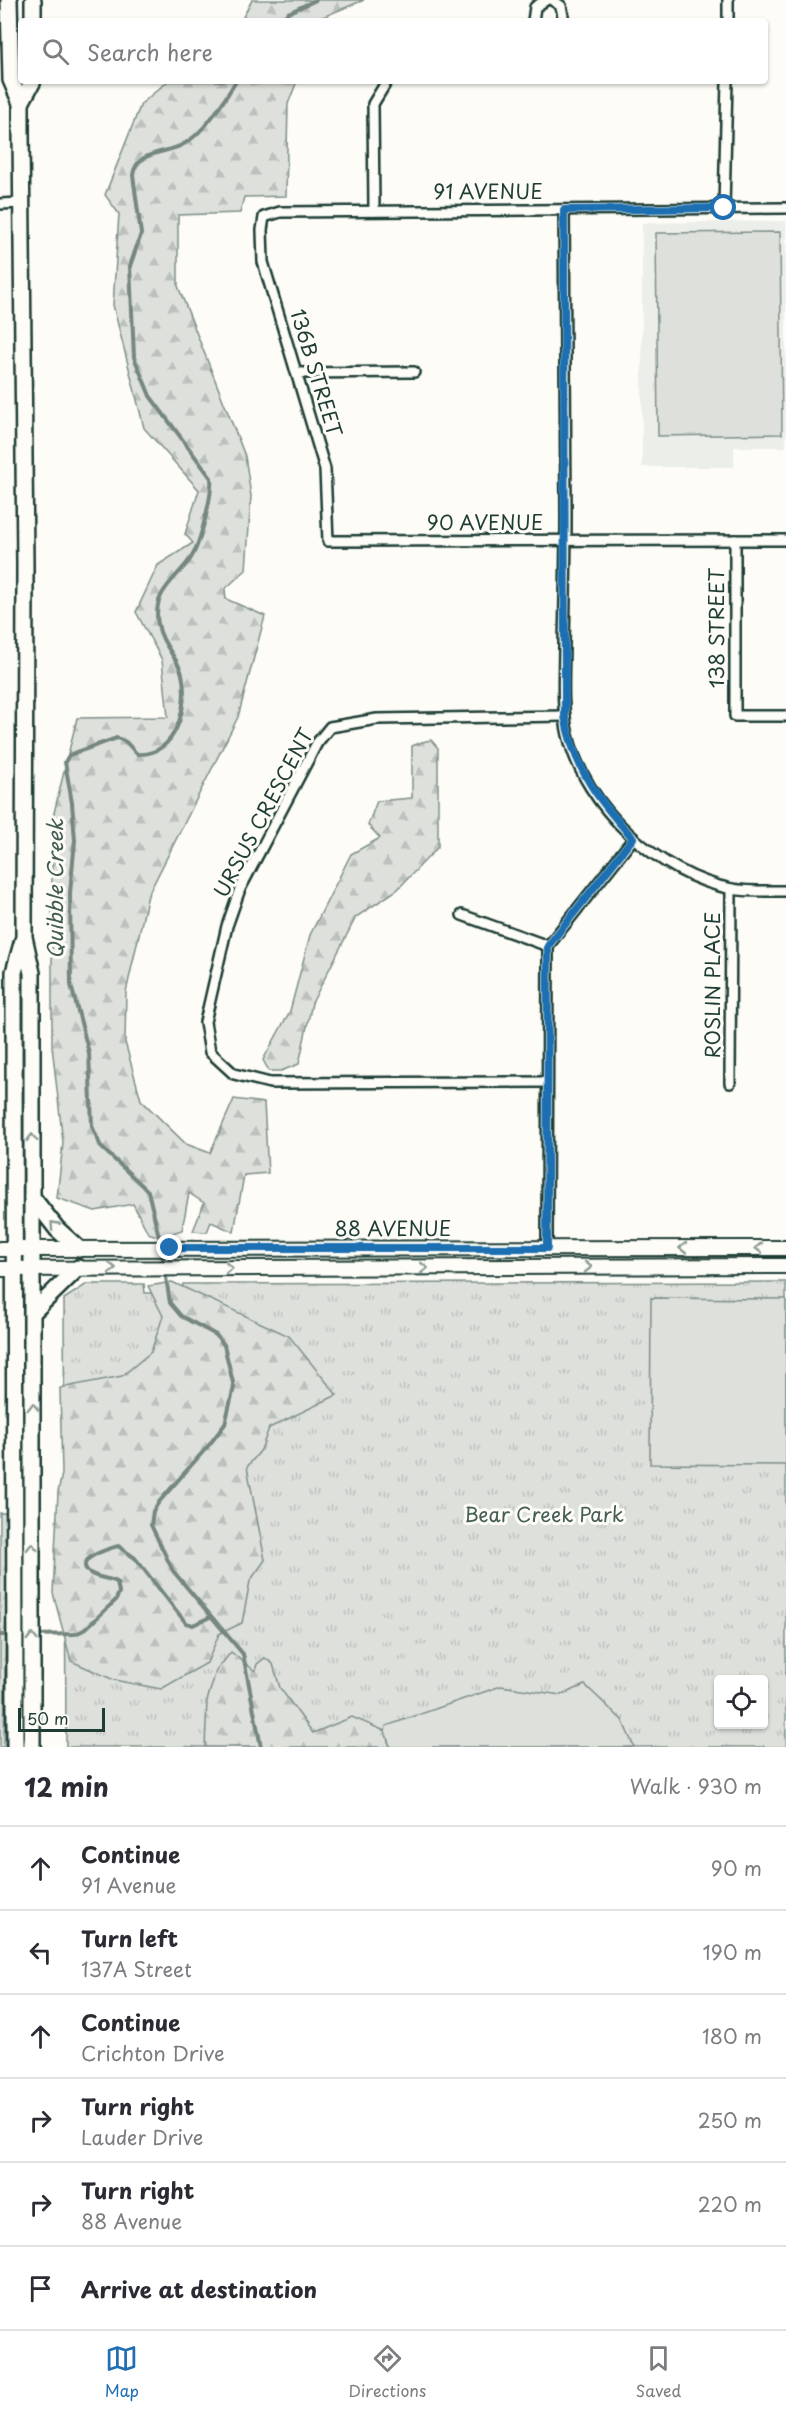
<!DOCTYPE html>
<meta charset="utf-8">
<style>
body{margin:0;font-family:"Playpen Sans",sans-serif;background:#f7f7f7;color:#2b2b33}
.controls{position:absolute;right:18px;bottom:18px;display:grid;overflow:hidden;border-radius:6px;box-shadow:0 2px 4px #0004}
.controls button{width:54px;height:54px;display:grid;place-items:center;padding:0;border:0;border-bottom:2px solid #e1e1e2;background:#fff;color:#2b2b33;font:30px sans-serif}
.scale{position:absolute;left:18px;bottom:15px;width:87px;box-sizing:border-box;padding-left:6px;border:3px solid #1f3d34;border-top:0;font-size:16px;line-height:21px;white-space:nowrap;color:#1f3d34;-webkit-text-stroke:4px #fdfcf7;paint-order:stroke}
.stop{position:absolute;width:18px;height:18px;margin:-14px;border:4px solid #1f6fb2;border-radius:50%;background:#fff}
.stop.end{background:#1f6fb2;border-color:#fff;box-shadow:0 2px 6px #0008}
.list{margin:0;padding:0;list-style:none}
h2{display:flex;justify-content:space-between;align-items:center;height:78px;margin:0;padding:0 24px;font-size:26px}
h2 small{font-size:20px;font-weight:400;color:#7c7c81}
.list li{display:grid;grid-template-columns:39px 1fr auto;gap:18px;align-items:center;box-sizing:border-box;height:84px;padding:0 24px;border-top:2px solid #e1e1e2}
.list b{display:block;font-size:22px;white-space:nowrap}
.list p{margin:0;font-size:20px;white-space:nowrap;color:#7c7c81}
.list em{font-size:20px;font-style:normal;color:#7c7c81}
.icon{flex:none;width:33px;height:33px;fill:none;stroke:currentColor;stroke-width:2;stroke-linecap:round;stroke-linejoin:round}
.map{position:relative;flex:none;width:786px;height:1747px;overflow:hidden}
.search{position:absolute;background:#fff;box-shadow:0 2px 4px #0004;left:18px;right:18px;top:18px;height:66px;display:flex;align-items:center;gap:15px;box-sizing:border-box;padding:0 21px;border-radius:6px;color:#7c7c81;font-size:22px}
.sheet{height:582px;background:#fff}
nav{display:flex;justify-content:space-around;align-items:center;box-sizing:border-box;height:84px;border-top:2px solid #e1e1e2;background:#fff;font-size:16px;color:#7c7c81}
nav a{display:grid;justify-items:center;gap:3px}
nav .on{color:#1f6fb2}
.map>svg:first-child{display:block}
.built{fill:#eceee9}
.grass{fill:url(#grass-tufts);stroke:#7e8e88;stroke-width:1.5;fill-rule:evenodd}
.forest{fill:url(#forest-firs);stroke:#7e8e88;stroke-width:1.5}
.pitch{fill:#dde0db;stroke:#7e8e88;stroke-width:1.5}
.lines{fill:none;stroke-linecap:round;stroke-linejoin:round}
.stream{stroke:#75877f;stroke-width:4}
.minor-casing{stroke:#1f3d34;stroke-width:14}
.secondary-casing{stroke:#1f3d34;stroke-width:18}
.primary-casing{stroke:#1f3d34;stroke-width:20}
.minor{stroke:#fdfcf7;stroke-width:9}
.secondary{stroke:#fdfcf7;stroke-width:14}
.primary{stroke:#fdfcf7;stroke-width:15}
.oneway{stroke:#8e9c96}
.route{stroke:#1f6fb2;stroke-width:8}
.labels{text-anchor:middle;stroke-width:6;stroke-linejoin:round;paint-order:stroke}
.street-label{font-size:20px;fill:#1f3d34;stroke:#fdfcf7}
.park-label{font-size:20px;fill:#455e55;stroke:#fdfcf7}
.water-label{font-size:21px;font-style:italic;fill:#435c53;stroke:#fdfcf7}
</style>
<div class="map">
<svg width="786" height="1747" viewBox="0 0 786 1747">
<defs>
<pattern id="grass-tufts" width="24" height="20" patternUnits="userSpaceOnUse" patternTransform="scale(1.5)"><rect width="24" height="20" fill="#dde0db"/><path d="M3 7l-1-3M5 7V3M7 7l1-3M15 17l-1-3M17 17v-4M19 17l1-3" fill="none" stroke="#bdc1bd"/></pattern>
<pattern id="forest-firs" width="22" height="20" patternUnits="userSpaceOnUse" patternTransform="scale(1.5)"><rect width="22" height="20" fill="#dde0db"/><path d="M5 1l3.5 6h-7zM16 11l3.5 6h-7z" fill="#bdc1bd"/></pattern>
</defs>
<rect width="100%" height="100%" fill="#fdfcf7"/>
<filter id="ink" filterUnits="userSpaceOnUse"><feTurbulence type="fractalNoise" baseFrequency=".0167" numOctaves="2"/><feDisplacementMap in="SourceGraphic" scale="12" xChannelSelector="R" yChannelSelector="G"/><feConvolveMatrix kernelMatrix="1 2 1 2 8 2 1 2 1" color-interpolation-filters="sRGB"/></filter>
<g filter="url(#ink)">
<path class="built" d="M786,221V447H734V467H642V223Z"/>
<path class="grass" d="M786,1282V1747H66L64,1299L87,1284H144L145,1293H182L183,1284ZM718,1680H764V1724H718Z"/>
<g class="forest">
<path d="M252,0H364L320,18L319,21H241Z"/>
<path d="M168,81H297L288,104L286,196L244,197L240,213L178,215V286L245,456L251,496L246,570L225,589L226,599L265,616L238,717L148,895L126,992L125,1042L141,1100L186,1144L210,1153L234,1099L264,1103L268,1173L244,1175L234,1232L211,1222L207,1232L193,1231L204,1203L189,1193L182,1230L160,1237L148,1233L133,1204L95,1211L57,1198L63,1143L52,1046V821L77,718L168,717L162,660L136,612L158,565L193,543L185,534L199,490L144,428L113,305L119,214L105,195L141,104Z"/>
<path d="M431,740L438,748V847L397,890L356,917L312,1003L299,1064L281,1071H269L263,1060L290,1011L310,935L351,854L380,838L368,825L377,801L412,798V746L422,742Z"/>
<path d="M172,1282L289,1336L337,1395L269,1428L261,1450L247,1467L265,1560L250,1581L242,1623L219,1634L207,1663L161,1689L114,1680L71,1661L53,1593L58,1492L62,1474L60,1388L122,1376L151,1352L163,1316L148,1286Z"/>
<path d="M0,1513H7L4,1747H0Z"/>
<path d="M231,1652L255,1671L257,1664L265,1658L273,1664L280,1688L313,1733L352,1717L385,1731L390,1747H205L207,1701L216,1671Z"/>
</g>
<g class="pitch">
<path d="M780,232L782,434L658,436L656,233Z"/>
<path d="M651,1298L786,1299V1465L650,1464Z"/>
<path d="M585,1685L622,1720L634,1747H390L385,1731L386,1726L501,1686L561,1695Z"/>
</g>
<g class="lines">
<g class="stream">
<path d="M279,21L288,13L316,0"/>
<path d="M161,1245L148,1191L101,1147L92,1126L89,1053L71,985L70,893L75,840L72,803L65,762L69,755L117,738L126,742L137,754C177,757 189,704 182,674C178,658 161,644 158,624C152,591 175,581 191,558C200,544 213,494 211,478L150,396L134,357L130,266L141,234L133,175C136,151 165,154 182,145C204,134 224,101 236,81"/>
<path d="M162,1252L170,1303L181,1316L216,1335L224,1345L234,1387L225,1424L209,1445L159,1502L153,1511L151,1525L173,1571L243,1654L261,1747"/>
<path d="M0,1635H12"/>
<path d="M35,1635L75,1634L84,1630L116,1600L119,1592L117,1582C109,1578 97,1578 90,1573C71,1559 111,1548 118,1546L135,1558L186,1623L193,1625L210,1617"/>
</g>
<g class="minor-casing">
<g id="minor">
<path d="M552,0L561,6L564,21"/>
<path d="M533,21L535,7L546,0"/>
<path d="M728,21V0"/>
<path d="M0,204L22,203"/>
<path d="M724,208L727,81"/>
<path d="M786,208L280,212L264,217L262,230L263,262L325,469L328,541L786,540"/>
<path d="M564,210C564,311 565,412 566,513C566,557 565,601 564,644C564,674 561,705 568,735C585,807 659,875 732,889C749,892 768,891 786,891"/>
<path d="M374,211L373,104L387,81"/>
<path d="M297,373L414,372"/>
<path d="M735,540V716H786"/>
<path d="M462,915L548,946"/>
<path d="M547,1082L270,1083L234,1074L210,1052L205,1022L227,926L240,889L317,743L330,727L377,719L565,716"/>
<path d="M730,1083L731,889"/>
<path d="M547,1248L548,946L633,839"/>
</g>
</g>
<g class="secondary-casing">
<g id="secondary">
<path d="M0,1249L786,1248"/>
<path d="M0,1269L786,1266"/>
</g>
</g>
<g class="primary-casing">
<g id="primary">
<path d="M9,0L11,80L21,103V132L25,565L24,937L32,973V1747"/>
<path d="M33,0V21"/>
<path d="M21,103L33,81"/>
<path d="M32,1197L57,1229L79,1249"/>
<path d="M33,1312L78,1268"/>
<path d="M15,1747L14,972L23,940"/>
</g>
</g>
<use href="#minor" class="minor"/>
<use href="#secondary" class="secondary"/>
<use href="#primary" class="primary"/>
</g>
<defs><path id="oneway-chevron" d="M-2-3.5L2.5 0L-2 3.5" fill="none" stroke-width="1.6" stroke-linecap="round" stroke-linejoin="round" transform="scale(1.5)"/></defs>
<g class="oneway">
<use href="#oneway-chevron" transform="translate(32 1138) rotate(-90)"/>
<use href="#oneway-chevron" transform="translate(54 1225) rotate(-132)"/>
<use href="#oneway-chevron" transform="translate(683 1248) rotate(180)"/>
<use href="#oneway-chevron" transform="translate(759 1248) rotate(180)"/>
<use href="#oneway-chevron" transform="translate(588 1267)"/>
<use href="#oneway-chevron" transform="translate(112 1268)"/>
<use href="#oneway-chevron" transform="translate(229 1268)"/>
<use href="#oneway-chevron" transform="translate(424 1268)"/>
<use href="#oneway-chevron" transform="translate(33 1407) rotate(-90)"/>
<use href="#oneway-chevron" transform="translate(32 1547) rotate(-90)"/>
<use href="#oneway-chevron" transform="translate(32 1637) rotate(-90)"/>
</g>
</g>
<g class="lines" filter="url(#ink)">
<path class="route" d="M170,1248H547L548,946L633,838C598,800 574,768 565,716L564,210L724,208"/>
</g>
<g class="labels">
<g class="street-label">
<text x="488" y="199">91 AVENUE</text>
<text transform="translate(316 373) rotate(73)" y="7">136B STREET</text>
<text x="485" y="530">90 AVENUE</text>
<text transform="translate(717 628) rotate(-90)" y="7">138 STREET</text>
<text transform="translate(264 813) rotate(-62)" y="7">URSUS CRESCENT</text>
<text transform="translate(713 985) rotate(-90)" y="7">ROSLIN PLACE</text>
<text x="393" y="1236">88 AVENUE</text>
</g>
<g class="park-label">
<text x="544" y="1522">Bear Creek Park</text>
</g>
<g class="water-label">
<text transform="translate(56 889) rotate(-90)" y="7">Quibble Creek</text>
</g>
</g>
</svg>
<div class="controls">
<button><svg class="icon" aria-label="locate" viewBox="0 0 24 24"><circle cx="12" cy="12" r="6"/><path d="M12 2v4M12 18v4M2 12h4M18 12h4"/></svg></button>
</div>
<div class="scale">50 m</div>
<div class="stop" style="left:724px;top:208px"></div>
<div class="stop end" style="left:170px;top:1248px"></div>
<div class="search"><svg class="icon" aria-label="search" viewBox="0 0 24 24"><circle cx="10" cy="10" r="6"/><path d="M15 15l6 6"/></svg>Search here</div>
</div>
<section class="sheet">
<h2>12 min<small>Walk · 930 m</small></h2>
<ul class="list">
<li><svg class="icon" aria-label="ahead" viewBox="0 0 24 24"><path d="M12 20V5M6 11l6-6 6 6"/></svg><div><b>Continue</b><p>91 Avenue</p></div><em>90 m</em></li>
<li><svg class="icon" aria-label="left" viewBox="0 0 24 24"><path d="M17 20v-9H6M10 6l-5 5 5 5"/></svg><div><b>Turn left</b><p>137A Street</p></div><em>190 m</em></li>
<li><svg class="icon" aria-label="ahead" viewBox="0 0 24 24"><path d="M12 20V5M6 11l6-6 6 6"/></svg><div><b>Continue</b><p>Crichton Drive</p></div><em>180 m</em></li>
<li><svg class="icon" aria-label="right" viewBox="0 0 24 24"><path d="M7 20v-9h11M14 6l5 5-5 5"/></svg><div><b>Turn right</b><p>Lauder Drive</p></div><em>250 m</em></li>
<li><svg class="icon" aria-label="right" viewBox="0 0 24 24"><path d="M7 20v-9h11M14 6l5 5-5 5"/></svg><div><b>Turn right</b><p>88 Avenue</p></div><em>220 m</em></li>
<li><svg class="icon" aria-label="arrive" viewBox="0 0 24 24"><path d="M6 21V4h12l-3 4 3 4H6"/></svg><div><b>Arrive at destination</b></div></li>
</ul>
</section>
<nav>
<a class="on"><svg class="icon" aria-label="map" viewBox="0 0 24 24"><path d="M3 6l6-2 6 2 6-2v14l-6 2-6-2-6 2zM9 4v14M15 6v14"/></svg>Map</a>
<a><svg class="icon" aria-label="directions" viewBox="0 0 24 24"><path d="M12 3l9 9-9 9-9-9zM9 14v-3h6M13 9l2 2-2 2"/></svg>Directions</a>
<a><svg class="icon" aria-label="saved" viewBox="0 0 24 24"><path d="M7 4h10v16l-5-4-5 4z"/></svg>Saved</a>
</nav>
